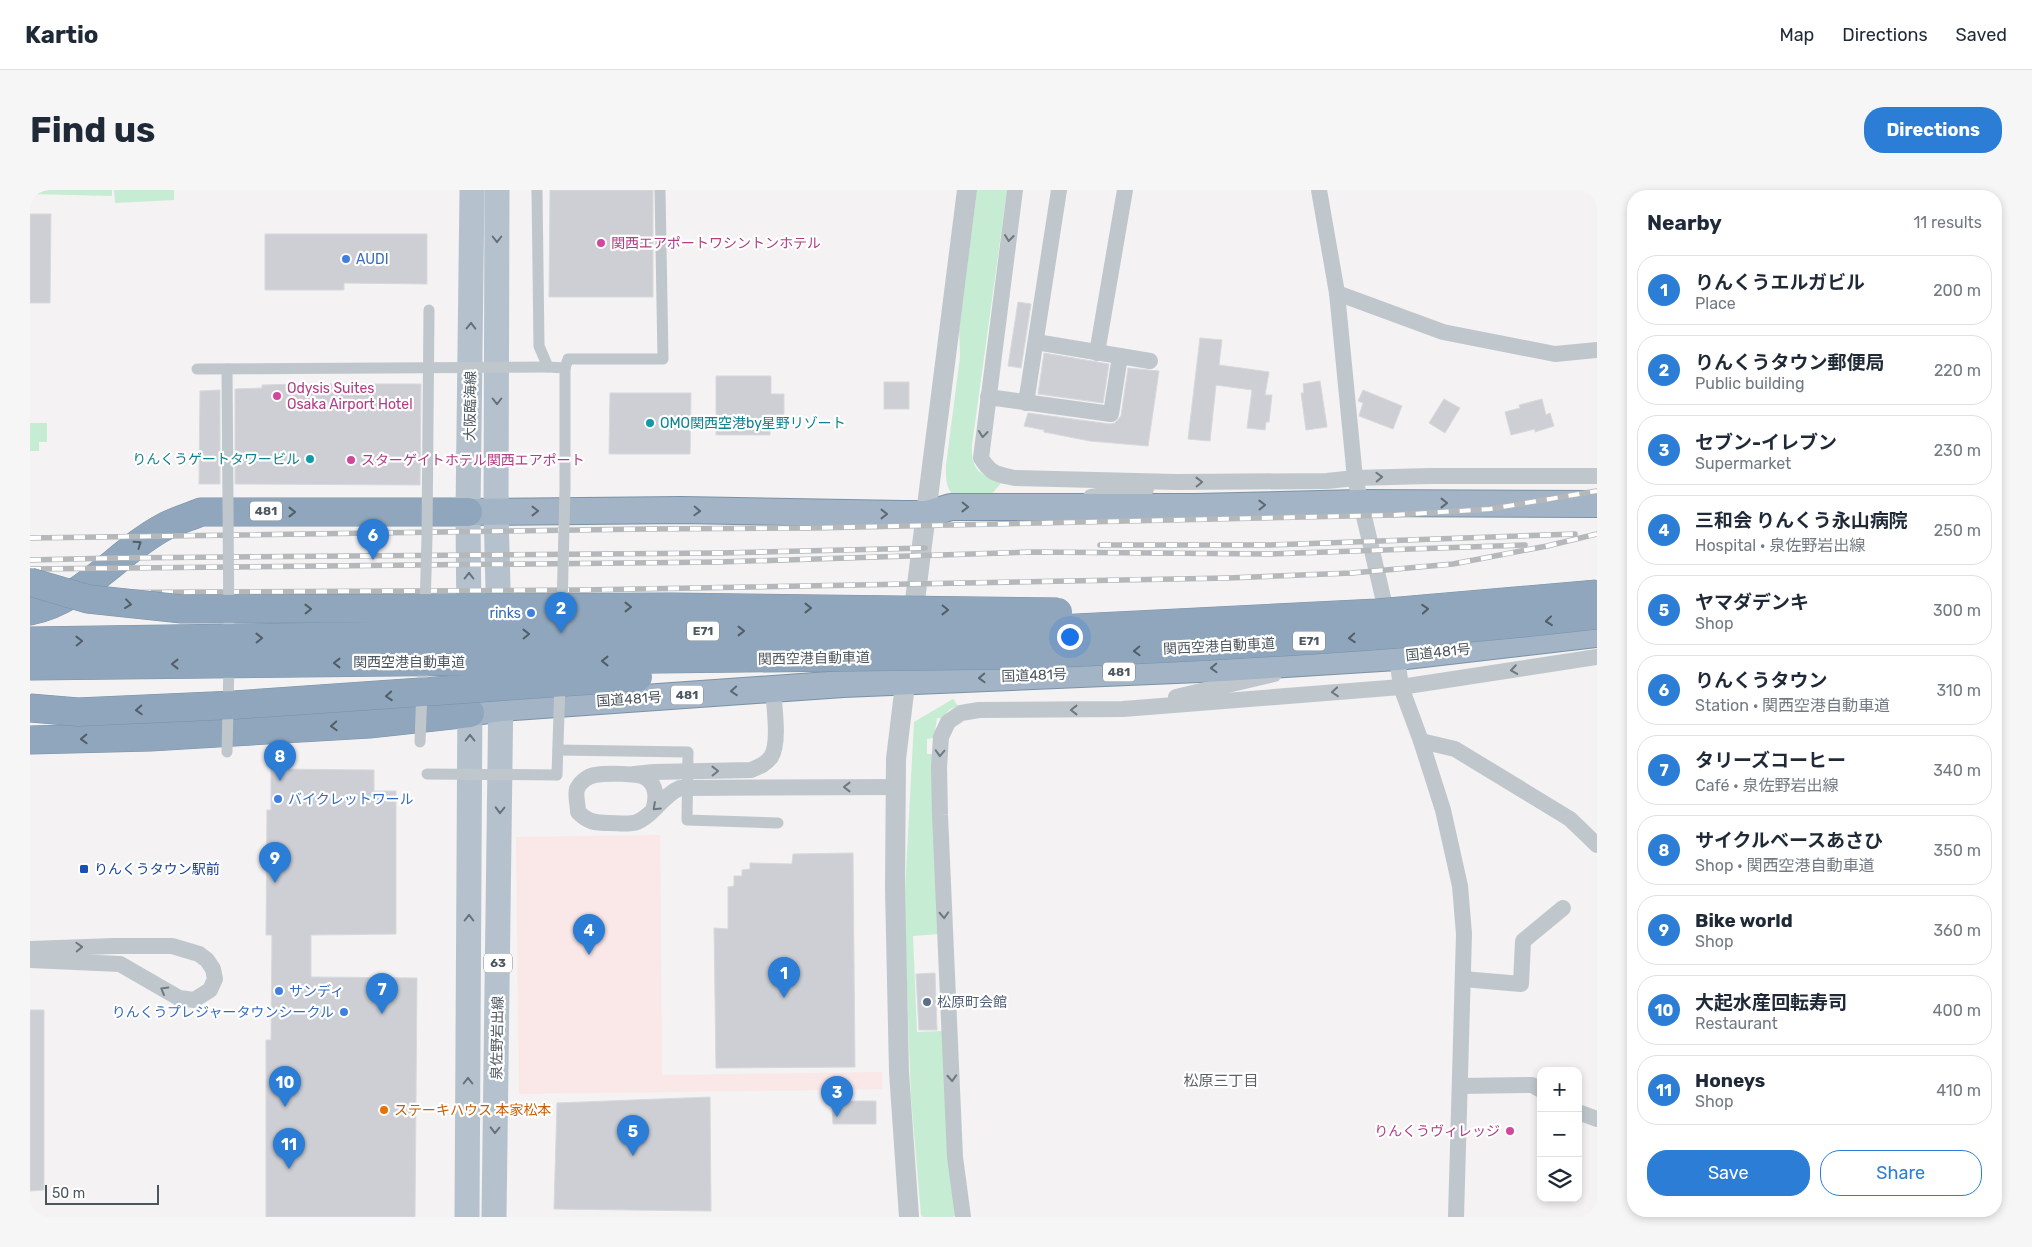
<!DOCTYPE html>
<meta charset="utf-8">
<style>
body{margin:0;font-family:Rubik,"Noto Sans JP",sans-serif;background:#f6f6f7;color:#1f2937}
.controls{position:absolute;right:15px;bottom:15px;display:grid;overflow:hidden;border-radius:10px;box-shadow:0 2px 8px #0003}
.controls button{width:45px;height:45px;display:grid;place-items:center;padding:0;border:0;border-bottom:1px solid #e0e1e3;background:#fff;color:#1f2937;font:25px sans-serif}
.scale{position:absolute;left:15px;bottom:12px;width:114px;box-sizing:border-box;padding-left:5px;border:2px solid #4b565e;border-top:0;font-size:14px;line-height:18px;white-space:nowrap;color:#4b565e;-webkit-text-stroke:4px #fff;paint-order:stroke}
.you{position:absolute;left:1039px;top:446px;width:18px;height:18px;margin:-12px;border:4px solid #fff;border-radius:50%;background:#1a73e8;box-shadow:0 0 0 8px #1a73e833}
.badge{display:grid;place-items:center;width:32px;height:32px;border-radius:50%;background:#2b7dd5;color:#fff;font-size:16px;font-weight:700}
.pin{position:absolute;translate:-50% -41px;filter:drop-shadow(0 1px 2px #0008)}
.pin::after{content:'';position:absolute;top:26px;width:18px;height:15px;background:inherit;clip-path:polygon(0 0,100% 0,50% 100%)}
.list{margin:0;padding:0;list-style:none}
h2{display:flex;justify-content:space-between;align-items:center;height:65px;margin:0;padding:0 20px;font-size:21px}
h2 small{font-size:16px;font-weight:400;color:#747a83}
.list li{display:grid;grid-template-columns:32px 1fr auto;gap:15px;align-items:center;box-sizing:border-box;height:70px;margin:0 10px 10px;padding:0 10px;border:1px solid #e0e1e3;border-radius:20px}
.list b{display:block;font-size:19px;white-space:nowrap}
.list p{margin:0;font-size:16px;white-space:nowrap;color:#747a83}
.list em{font-size:16px;font-style:normal;color:#747a83}
.actions{display:flex;gap:10px;padding:15px 20px}
.actions a{flex:1;padding:11px 0;border:1px solid #2b7dd5;border-radius:20px;text-align:center;font-size:18px;color:#2b7dd5}
.actions .main{background:#2b7dd5;color:#fff}
.icon{flex:none;width:28px;height:28px;fill:none;stroke:currentColor;stroke-width:2;stroke-linecap:round;stroke-linejoin:round}
.map{position:relative;flex:none;width:1567px;height:1027px;overflow:hidden;border-radius:20px}
header{display:flex;align-items:center;gap:30px;box-sizing:border-box;height:70px;padding:0 25px;background:#fff;border-bottom:1px solid #e0e1e3}
header strong{font-size:24px}
nav{display:flex;gap:28px;margin-inline-start:auto;font-size:18px}
.intro{display:flex;align-items:center;justify-content:space-between;box-sizing:border-box;height:120px;padding:0 30px}
h1{margin:0;font-size:35px}
.button{padding:12px 22px;border-radius:20px;background:#2b7dd5;color:#fff;font-size:18px;font-weight:700}
main{display:flex;gap:30px;padding:0 30px}
aside{flex:1;background:#fff;border-radius:20px;box-shadow:0 2px 8px #0003}
.map>svg:first-child{display:block}
.medical{fill:#fae7e7}
.green{fill:#c6ecd3}
.building{fill:#cdcfd4;stroke:#d7d9dd}
.lines{fill:none;stroke-linecap:round;stroke-linejoin:round}
.trunk-casing{stroke:#7a92a7;stroke-width:28}
.motorway-casing{stroke:#7a92a7;stroke-width:29}
.pedestrian{stroke:#bfc7cd;stroke-width:11}
.minor{stroke:#bfc7cd;stroke-width:16}
.tertiary{stroke:#bfc7cd;stroke-width:20}
.primary{stroke:#b5c2ce;stroke-width:25}
.trunk{stroke:#a2b4c5;stroke-width:26}
.motorway{stroke:#8fa6bc;stroke-width:28}
.rail-casing{stroke:#b5b8bb;stroke-width:5.5}
.rail{stroke:#fff;stroke-width:4;stroke-dasharray:11;stroke-linecap:butt}
.motorway-bridge-casing{stroke:#7a92a7;stroke-width:29;stroke-linecap:butt}
.pedestrian-bridge{stroke:#bfc7cd;stroke-width:11}
.motorway-bridge{stroke:#8fa6bc;stroke-width:28}
.oneway{stroke:#6e787f}
.oneway2{stroke:#66717a}
.oneway3{stroke:#5c6973}
.oneway4{stroke:#525e67}
.hotel-dot{fill:#d1479c;stroke:#fff;stroke-width:2}
.shop-dot{fill:#3f7fe0;stroke:#fff;stroke-width:2}
.culture-dot{fill:#0f9aa8;stroke:#fff;stroke-width:2}
.transit-dot{fill:#1a4fb4;stroke:#fff;stroke-width:2}
.service-dot{fill:#5c6f8a;stroke:#fff;stroke-width:2}
.food-dot{fill:#e8710a;stroke:#fff;stroke-width:2}
.labels{text-anchor:middle;stroke-width:4.5;stroke-linejoin:round;paint-order:stroke}
.shield{fill:#fff;stroke:#81898e;stroke-width:1}
.shield-label{font-size:12px;font-weight:bold;fill:#4b565e}
.hotel-label{font-size:14px;fill:#b23c85;stroke:#fff;text-anchor:start}
.shop-label{font-size:14px;fill:#366cbe;stroke:#fff;text-anchor:start}
.street-label{font-size:14px;fill:#4b565e;stroke:#fff}
.culture-label{font-size:14px;fill:#0d838f;stroke:#fff;text-anchor:start}
.transit-label{font-size:14px;fill:#164399;stroke:#fff;text-anchor:start}
.service-label{font-size:14px;fill:#4e5e75;stroke:#fff;text-anchor:start}
.food-label{font-size:14px;fill:#c56008;stroke:#fff;text-anchor:start}
.neighbourhood-label{font-size:15px;fill:#5f6366;stroke:#fff}
</style>
<header>
<strong>Kartio</strong>
<nav><a>Map</a><a>Directions</a><a>Saved</a></nav>
</header>
<div class="intro"><h1>Find us</h1><a class="button">Directions</a></div>
<main>
<div class="map">
<svg width="1567" height="1027" viewBox="0 0 1567 1027">
<rect width="100%" height="100%" fill="#f4f2f2"/>
<path class="medical" d="M630,645L632,885L852,882V899L489,904L486,647Z"/>
<g class="green">
<path d="M0,0H82V6L0,4Z"/>
<path d="M84,0H144V10L85,13Z"/>
<path d="M947,0H977L942,255C941,281 950,285 972,292L960,306L922,304C915,295 916,286 916,275L930,167L929,139Z"/>
<path d="M0,233H17V252H9V261H0Z"/>
<path d="M923,509L928,516L920,519L912,528H907L904,548L897,549V564H903L909,744L883,746L887,842L913,841L925,1025L923,1027H893L891,1025L881,907L874,719L884,532Z"/>
</g>
<g class="building">
<path d="M520,0H623V107H519Z"/>
<path d="M0,24H21L20,113H0Z"/>
<path d="M235,44H397V94L314,93V100H235Z"/>
<path d="M988,112L1001,114L991,178L978,176Z"/>
<path d="M1170,148L1192,150L1189,175L1239,182L1235,205H1242L1239,232H1236L1235,240L1217,238L1222,200L1186,195L1180,251L1158,249Z"/>
<path d="M1014,163L1079,174L1073,213L1008,204Z"/>
<path d="M1098,178L1129,181L1118,256L1060,251L1014,242V240L994,236L998,223L1080,234L1085,233L1091,226Z"/>
<path d="M686,186H741V204H754V226H740V245H686Z"/>
<path d="M1290,191L1297,237L1276,240L1271,203H1274L1273,194Z"/>
<rect x="854" y="192" width="25" height="27"/>
<path d="M269,194H391L390,295L205,294V199L232,198V195Z"/>
<path d="M190,200V294H169L170,201Z"/>
<path d="M1333,200L1372,216L1363,239L1329,226L1333,213L1328,211Z"/>
<path d="M580,203H661L660,264H579Z"/>
<path d="M1414,209L1430,218L1415,243L1399,233Z"/>
<path d="M1512,209L1516,225L1520,223L1524,236L1505,242V239L1481,245L1475,222L1490,218L1489,215Z"/>
<path d="M241,579L344,580V601H366V744L281,745V787L387,788L385,1027H236V850H241L242,745H236L237,620H241Z"/>
<path d="M823,663L825,877L686,878L684,738L698,739V697L704,696V686H712V680L720,679V673L762,674L763,664Z"/>
<path d="M905,783L907,840H889L886,784Z"/>
<path d="M0,820H14V1000L0,1001Z"/>
<path d="M680,907L681,1021L524,1019L527,913Z"/>
<path d="M802,911H846V934H803Z"/>
</g>
<g class="lines">
<g class="trunk-casing">
<g id="trunk">
<path d="M438,322L652,320L874,324H897L921,317H1165L1330,313L1567,314"/>
<path d="M440,523L471,518L813,494L1193,478L1367,467L1567,444"/>
</g>
</g>
<g class="motorway-casing">
<g id="motorway">
<path d="M0,421C51,412 90,360 134,337C145,331 159,327 171,322H438"/>
<path d="M0,550L120,547L339,534L440,523"/>
</g>
</g>
<path class="pedestrian" d="M507,0L509,156L518,177L535,178L538,169H633L630,0"/>
<g class="minor">
<path d="M985,0L951,268C961,284 966,284 985,288L1146,292L1297,291L1325,288L1399,286H1567"/>
<path d="M1289,0L1307,103L1325,288L1358,429"/>
<path d="M1307,103L1413,142L1525,164L1567,160"/>
<path d="M1006,152L1120,171"/>
<path d="M1067,163L1095,0"/>
<path d="M958,207L1081,224L1090,166"/>
<path d="M996,213L1029,0"/>
<path d="M1061,307L1116,299"/>
<path d="M1366,460L1371,497L1391,551L1413,620L1430,696L1434,744L1426,1027"/>
<path d="M1146,507L1244,484"/>
<path d="M1391,551L1425,559L1540,629L1567,655"/>
<path d="M604,584L624,582L721,580C729,577 736,574 741,567C750,553 744,516 743,499"/>
<path d="M623,620C627,609 627,595 616,588C608,583 575,583 565,585C558,586 550,592 547,599C545,605 548,615 548,622C558,632 565,633 579,633C588,633 599,635 607,632C624,625 633,605 650,598L865,597"/>
<path d="M0,759L84,756H142L169,764L177,770L183,779L185,789L180,800L164,810L149,808L90,774L0,770"/>
<path d="M1433,789L1491,794L1493,751L1533,718"/>
<path d="M1430,896L1502,895L1511,900"/>
<path d="M1548,922L1567,929"/>
<path d="M933,1027L925,967L910,625L909,578L911,547L918,532L931,523L949,520L1093,519L1371,497L1567,467"/>
</g>
<g class="tertiary">
<path d="M882,434L937,0"/>
<path d="M877,478L866,569L865,698L869,882L879,1027"/>
</g>
<g class="primary">
<path d="M467,0L466,321L469,437"/>
<path d="M439,437L438,322L442,0"/>
<path d="M437,1027L440,502"/>
<path d="M464,1027L471,497"/>
</g>
<use href="#trunk" class="trunk"/>
<use href="#motorway" class="motorway"/>
<g class="rail-casing">
<g id="rail">
<path d="M0,348L618,339L785,338L1364,325L1460,319L1567,301"/>
<path d="M1070,355H1239L1545,344"/>
<path d="M0,370L85,368L690,363L895,358"/>
<path d="M0,379L689,372L1003,362L1239,364L1495,355"/>
<path d="M0,403L553,400L1198,388L1322,383L1423,374L1517,356L1567,344"/>
</g>
</g>
<use href="#rail" class="rail"/>
<g class="motorway-bridge-casing">
<g id="motorway-bridge">
<path d="M0,392L58,409L152,419L641,417L1028,422"/>
<path d="M0,451L698,441L945,443L1347,423L1567,404"/>
<path d="M0,476L991,465C1183,457 1376,447 1567,425"/>
<path d="M0,518L48,522L204,515L608,487"/>
</g>
</g>
<g class="pedestrian-bridge">
<path d="M167,179L518,177"/>
<path d="M197,179L199,450"/>
<path d="M395,418L397,347L399,120"/>
<path d="M532,418L535,298V178"/>
<path d="M390,552L393,472"/>
<path d="M528,560L658,562L657,630L748,633"/>
<path d="M197,562L199,473"/>
<path d="M397,584L527,585L530,492"/>
</g>
<use href="#motorway-bridge" class="motorway-bridge"/>
</g>
<defs><path id="oneway-chevron" d="M-2-3.5L2.5 0L-2 3.5" fill="none" stroke-width="1.6" stroke-linecap="round" stroke-linejoin="round" transform="scale(1.25)"/></defs>
<g class="oneway">
<use href="#oneway-chevron" transform="translate(979 48) rotate(97)"/>
<use href="#oneway-chevron" transform="translate(953 244) rotate(96)"/>
<use href="#oneway-chevron" transform="translate(1349 287) rotate(-2)"/>
<use href="#oneway-chevron" transform="translate(1169 292) rotate(-1)"/>
<use href="#oneway-chevron" transform="translate(1484 480) rotate(171)"/>
<use href="#oneway-chevron" transform="translate(1305 502) rotate(175)"/>
<use href="#oneway-chevron" transform="translate(1044 520) rotate(180)"/>
<use href="#oneway-chevron" transform="translate(910 563) rotate(92)"/>
<use href="#oneway-chevron" transform="translate(685 581) rotate(-1)"/>
<use href="#oneway-chevron" transform="translate(817 597) rotate(180)"/>
<use href="#oneway-chevron" transform="translate(626 617) rotate(137)"/>
<use href="#oneway-chevron" transform="translate(914 725) rotate(87)"/>
<use href="#oneway-chevron" transform="translate(49 757) rotate(-2)"/>
<use href="#oneway-chevron" transform="translate(134 800) rotate(-150)"/>
<use href="#oneway-chevron" transform="translate(922 888) rotate(87)"/>
</g>
<g class="oneway2">
<use href="#oneway-chevron" transform="translate(467 49) rotate(90)"/>
<use href="#oneway-chevron" transform="translate(441 136) rotate(-89)"/>
<use href="#oneway-chevron" transform="translate(467 211) rotate(90)"/>
<use href="#oneway-chevron" transform="translate(439 386) rotate(-90)"/>
<use href="#oneway-chevron" transform="translate(440 548) rotate(-90)"/>
<use href="#oneway-chevron" transform="translate(470 620) rotate(91)"/>
<use href="#oneway-chevron" transform="translate(439 728) rotate(-90)"/>
<use href="#oneway-chevron" transform="translate(438 891) rotate(-90)"/>
<use href="#oneway-chevron" transform="translate(465 940) rotate(91)"/>
</g>
<g class="oneway3">
<use href="#oneway-chevron" transform="translate(1414 313)"/>
<use href="#oneway-chevron" transform="translate(1232 315) rotate(-1)"/>
<use href="#oneway-chevron" transform="translate(935 317) rotate(1)"/>
<use href="#oneway-chevron" transform="translate(505 321)"/>
<use href="#oneway-chevron" transform="translate(667 321) rotate(2)"/>
<use href="#oneway-chevron" transform="translate(854 324)"/>
<use href="#oneway-chevron" transform="translate(1184 478) rotate(178)"/>
<use href="#oneway-chevron" transform="translate(952 488) rotate(178)"/>
<use href="#oneway-chevron" transform="translate(704 501) rotate(176)"/>
</g>
<g class="oneway4">
<use href="#oneway-chevron" transform="translate(262 322)"/>
<use href="#oneway-chevron" transform="translate(108 354) rotate(-35)"/>
<use href="#oneway-chevron" transform="translate(98 414) rotate(7)"/>
<use href="#oneway-chevron" transform="translate(598 417)"/>
<use href="#oneway-chevron" transform="translate(778 418)"/>
<use href="#oneway-chevron" transform="translate(278 419) rotate(-1)"/>
<use href="#oneway-chevron" transform="translate(1395 419) rotate(-5)"/>
<use href="#oneway-chevron" transform="translate(915 420) rotate(1)"/>
<use href="#oneway-chevron" transform="translate(1519 431) rotate(174)"/>
<use href="#oneway-chevron" transform="translate(711 441)"/>
<use href="#oneway-chevron" transform="translate(496 444) rotate(-1)"/>
<use href="#oneway-chevron" transform="translate(229 448) rotate(-1)"/>
<use href="#oneway-chevron" transform="translate(1322 448) rotate(176)"/>
<use href="#oneway-chevron" transform="translate(49 451) rotate(-1)"/>
<use href="#oneway-chevron" transform="translate(1107 461) rotate(178)"/>
<use href="#oneway-chevron" transform="translate(575 471) rotate(180)"/>
<use href="#oneway-chevron" transform="translate(307 473) rotate(180)"/>
<use href="#oneway-chevron" transform="translate(145 474) rotate(180)"/>
<use href="#oneway-chevron" transform="translate(359 506) rotate(176)"/>
<use href="#oneway-chevron" transform="translate(109 520) rotate(177)"/>
<use href="#oneway-chevron" transform="translate(304 536) rotate(177)"/>
<use href="#oneway-chevron" transform="translate(54 549) rotate(178)"/>
</g>
<g class="hotel-dot">
<circle cx="571" cy="53" r="5"/>
<circle cx="247" cy="206" r="5"/>
<circle cx="321" cy="270" r="5"/>
<circle cx="1480" cy="941" r="5"/>
</g>
<g class="shop-dot">
<circle cx="316" cy="69" r="5"/>
<circle cx="501" cy="423" r="5"/>
<circle cx="248" cy="609" r="5"/>
<circle cx="249" cy="801" r="5"/>
<circle cx="314" cy="822" r="5"/>
</g>
<g class="culture-dot">
<circle cx="620" cy="233" r="5"/>
<circle cx="280" cy="269" r="5"/>
</g>
<rect class="transit-dot" x="49" y="674" width="10" height="10" rx="2.5"/>
<circle class="service-dot" cx="897" cy="812" r="5"/>
<circle class="food-dot" cx="354" cy="920" r="5"/>
<g class="labels">
<g class="shield">
<rect x="220" y="311.5" width="32" height="19" rx="4"/>
<rect x="657" y="431.5" width="32" height="19" rx="4"/>
<rect x="1263" y="441.5" width="32" height="19" rx="4"/>
<rect x="1073" y="472.5" width="32" height="19" rx="4"/>
<rect x="641" y="495.5" width="32" height="19" rx="4"/>
<rect x="454" y="763.5" width="28" height="19" rx="4"/>
</g>
<g class="shield-label">
<text x="236" y="325">481</text>
<text x="673" y="445">E71</text>
<text x="1279" y="455">E71</text>
<text x="1089" y="486">481</text>
<text x="657" y="509">481</text>
<text x="468" y="777">63</text>
</g>
<g class="hotel-label">
<text x="581" y="58">関西エアポートワシントンホテル</text>
<text x="257" y="203">Odysis Suites<tspan x="257" dy="16">Osaka Airport Hotel</tspan></text>
<text x="331" y="275">スターゲイトホテル関西エアポート</text>
<text x="1470" y="946" text-anchor="end">りんくうヴィレッジ</text>
</g>
<g class="shop-label">
<text x="326" y="74">AUDI</text>
<text x="491" y="428" text-anchor="end">rinks</text>
<text x="258" y="614">バイクレットワール</text>
<text x="259" y="806">サンディ</text>
<text x="304" y="827" text-anchor="end">りんくうプレジャータウンシークル</text>
</g>
<g class="street-label">
<text transform="translate(440 216) rotate(-89)" y="5">大阪臨海線</text>
<text transform="translate(1189 456) rotate(-3)" y="5">関西空港自動車道</text>
<text transform="translate(1408 462) rotate(-6)" y="5">国道481号</text>
<text transform="translate(784 468) rotate(-1)" y="5">関西空港自動車道</text>
<text x="379" y="477">関西空港自動車道</text>
<text transform="translate(1004 485) rotate(-2)" y="5">国道481号</text>
<text transform="translate(599 509) rotate(-4)" y="5">国道481号</text>
<text transform="translate(467 848) rotate(-89)" y="5">泉佐野岩出線</text>
</g>
<g class="culture-label">
<text x="630" y="238">OMO関西空港by星野リゾート</text>
<text x="270" y="274" text-anchor="end">りんくうゲートタワービル</text>
</g>
<g class="transit-label">
<text x="64" y="684">りんくうタウン駅前</text>
</g>
<g class="service-label">
<text x="907" y="817">松原町会館</text>
</g>
<g class="food-label">
<text x="364" y="925">ステーキハウス 本家松本</text>
</g>
<g class="neighbourhood-label">
<text x="1191" y="896">松原三丁目</text>
</g>
</g>
</svg>
<div class="controls">
<button>+</button>
<button>−</button>
<button><svg class="icon" aria-label="layers" viewBox="0 0 24 24"><path d="M12 4l9 5-9 5-9-5zM3 14l9 5 9-5"/></svg></button>
</div>
<div class="scale">50 m</div>
<div class="you"></div>
<div class="pin badge" style="left:754px;top:808px">1</div>
<div class="pin badge" style="left:531px;top:443px">2</div>
<div class="pin badge" style="left:807px;top:927px">3</div>
<div class="pin badge" style="left:559px;top:765px">4</div>
<div class="pin badge" style="left:603px;top:966px">5</div>
<div class="pin badge" style="left:343px;top:370px">6</div>
<div class="pin badge" style="left:352px;top:824px">7</div>
<div class="pin badge" style="left:250px;top:591px">8</div>
<div class="pin badge" style="left:245px;top:693px">9</div>
<div class="pin badge" style="left:255px;top:917px">10</div>
<div class="pin badge" style="left:259px;top:979px">11</div>
</div>
<aside>
<h2>Nearby<small>11 results</small></h2>
<ul class="list">
<li><span class="badge">1</span><div><b>りんくうエルガビル</b><p>Place</p></div><em>200 m</em></li>
<li><span class="badge">2</span><div><b>りんくうタウン郵便局</b><p>Public building</p></div><em>220 m</em></li>
<li><span class="badge">3</span><div><b>セブン-イレブン</b><p>Supermarket</p></div><em>230 m</em></li>
<li><span class="badge">4</span><div><b>三和会 りんくう永山病院</b><p>Hospital · 泉佐野岩出線</p></div><em>250 m</em></li>
<li><span class="badge">5</span><div><b>ヤマダデンキ</b><p>Shop</p></div><em>300 m</em></li>
<li><span class="badge">6</span><div><b>りんくうタウン</b><p>Station · 関西空港自動車道</p></div><em>310 m</em></li>
<li><span class="badge">7</span><div><b>タリーズコーヒー</b><p>Café · 泉佐野岩出線</p></div><em>340 m</em></li>
<li><span class="badge">8</span><div><b>サイクルベースあさひ</b><p>Shop · 関西空港自動車道</p></div><em>350 m</em></li>
<li><span class="badge">9</span><div><b>Bike world</b><p>Shop</p></div><em>360 m</em></li>
<li><span class="badge">10</span><div><b>大起水産回転寿司</b><p>Restaurant</p></div><em>400 m</em></li>
<li><span class="badge">11</span><div><b>Honeys</b><p>Shop</p></div><em>410 m</em></li>
</ul>
<div class="actions"><a class="main">Save</a><a>Share</a></div>
</aside>
</main>
